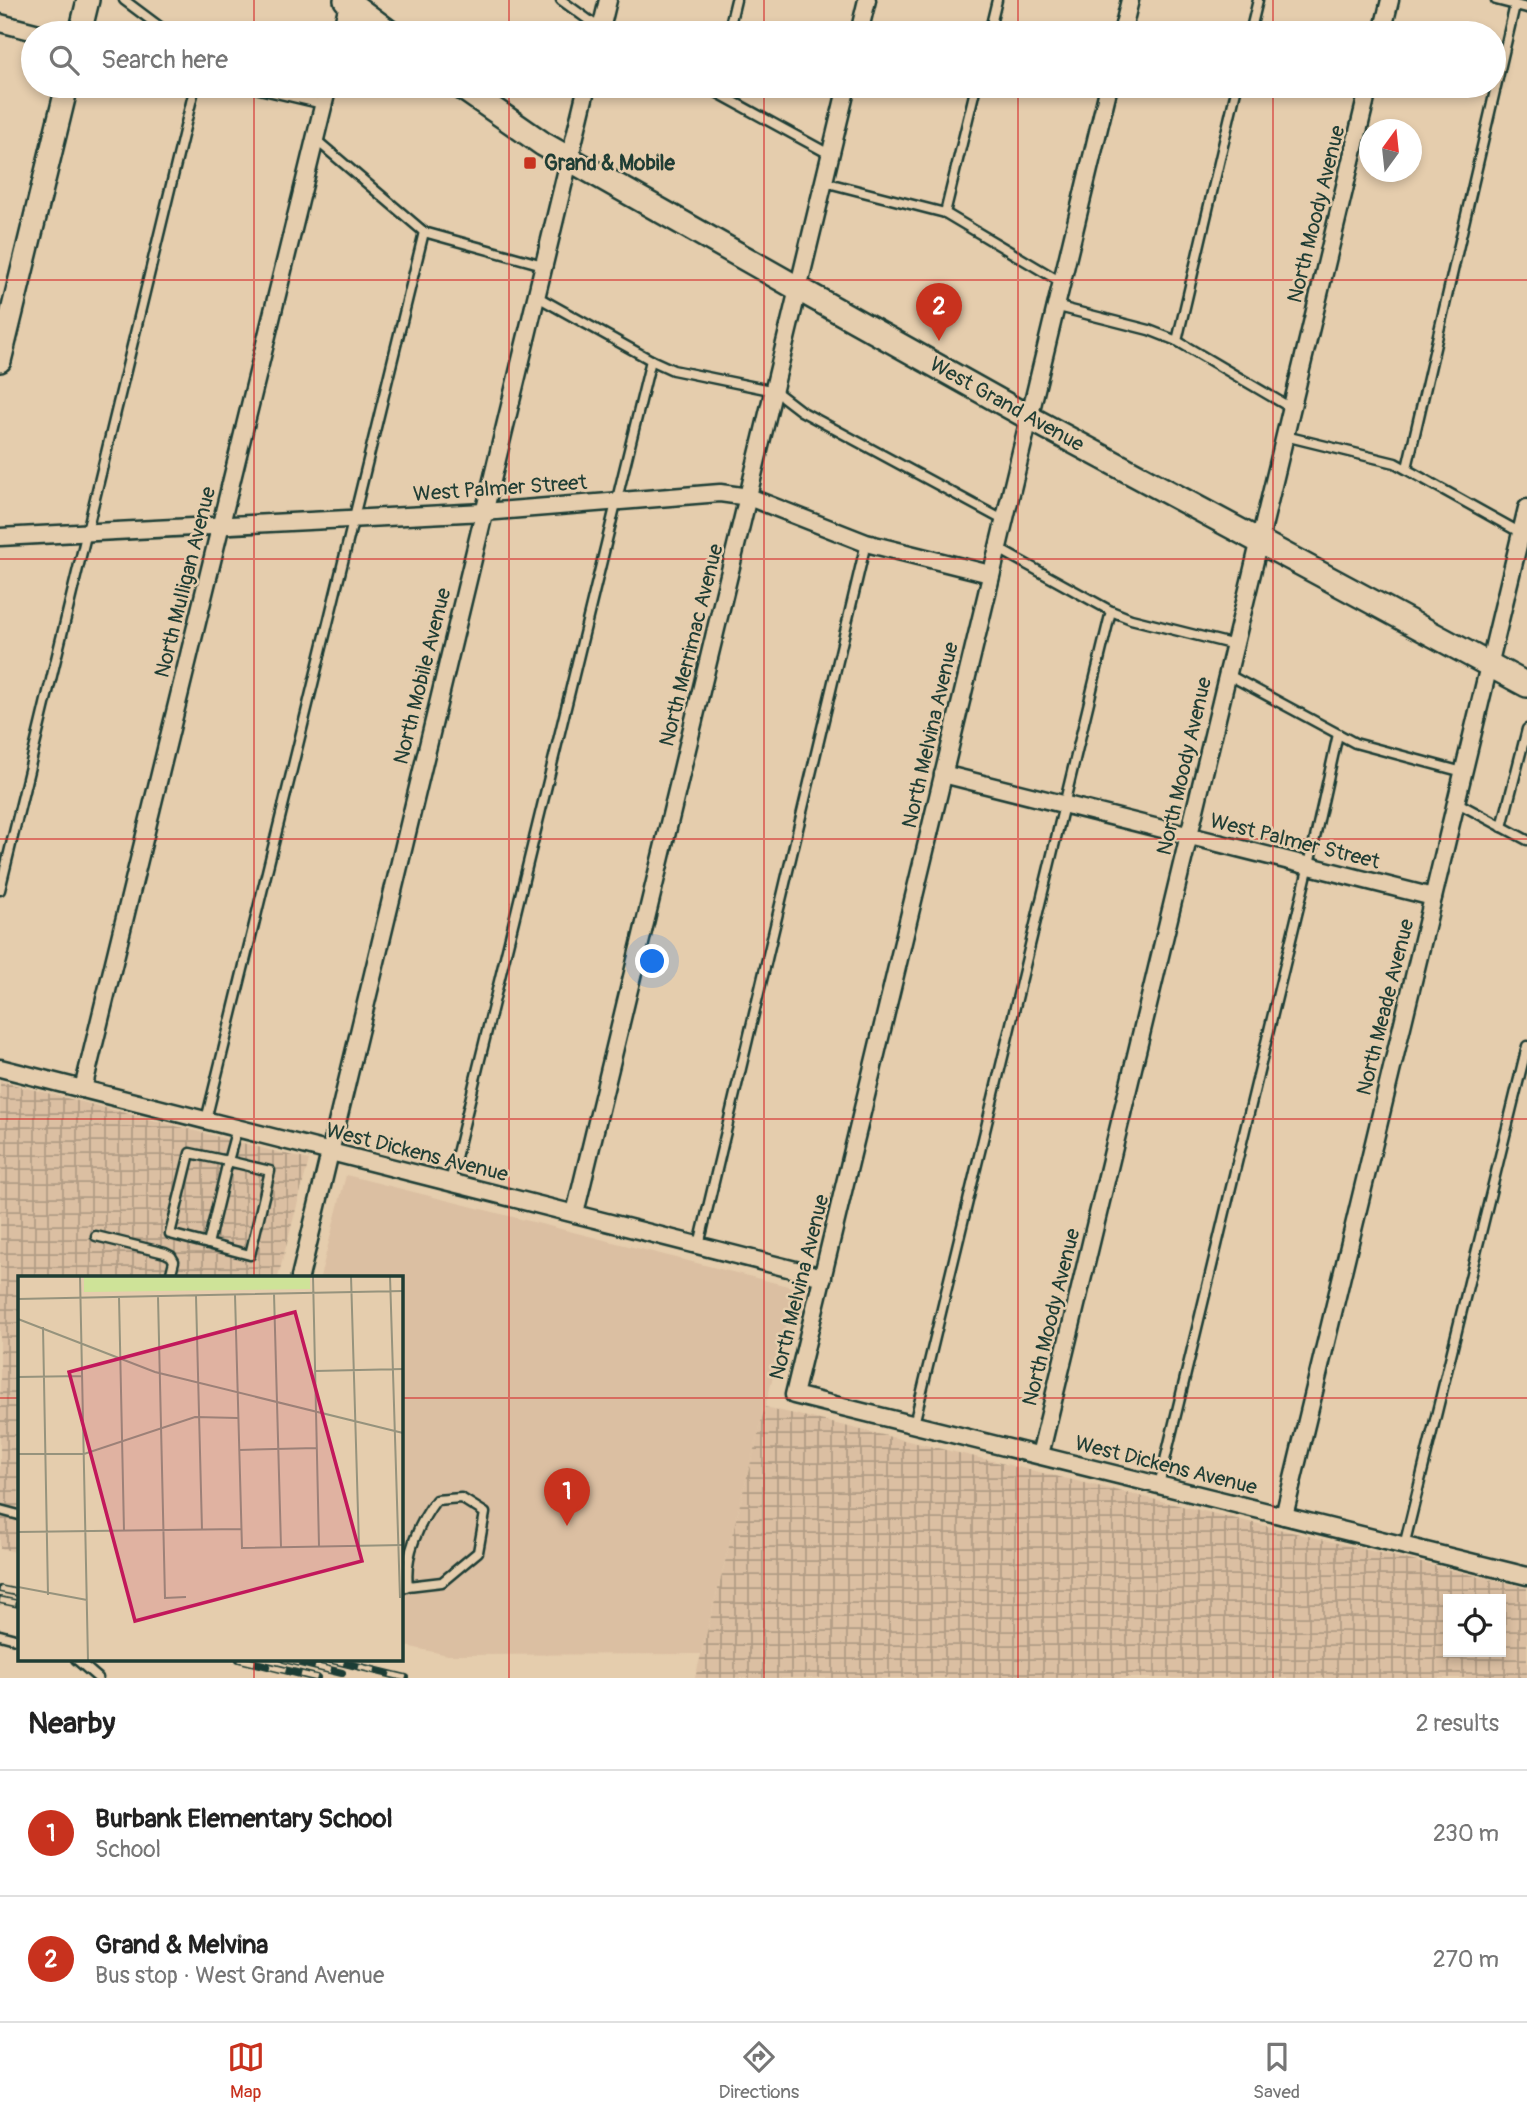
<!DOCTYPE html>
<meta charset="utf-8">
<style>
body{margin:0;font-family:Pangolin,sans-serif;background:#f6f6f6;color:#222}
.controls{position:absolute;right:21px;bottom:21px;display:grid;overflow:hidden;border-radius:0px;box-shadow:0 4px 10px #0003}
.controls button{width:63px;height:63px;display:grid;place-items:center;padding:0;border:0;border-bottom:2px solid #e0e0e0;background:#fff;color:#222;font:35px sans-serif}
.compass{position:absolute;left:1359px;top:119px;width:63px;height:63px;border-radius:50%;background:#fff;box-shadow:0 4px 10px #0003;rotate:15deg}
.you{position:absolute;left:653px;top:962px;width:24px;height:24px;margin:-18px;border:5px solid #fff;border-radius:50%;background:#1a73e8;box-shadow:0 0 0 10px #1a73e833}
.badge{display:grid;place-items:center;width:46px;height:46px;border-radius:50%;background:#c8321e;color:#fff;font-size:23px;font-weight:700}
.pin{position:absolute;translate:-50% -58px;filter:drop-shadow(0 2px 4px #0008)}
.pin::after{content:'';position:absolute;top:37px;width:24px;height:21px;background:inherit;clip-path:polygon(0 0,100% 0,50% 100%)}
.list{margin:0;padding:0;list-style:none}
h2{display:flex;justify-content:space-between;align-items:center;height:91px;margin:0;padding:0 28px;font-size:30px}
h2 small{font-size:23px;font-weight:400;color:#767676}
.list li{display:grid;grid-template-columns:46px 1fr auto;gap:21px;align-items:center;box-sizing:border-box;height:126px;padding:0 28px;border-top:2px solid #e0e0e0}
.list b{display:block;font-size:26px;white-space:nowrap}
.list p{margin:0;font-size:23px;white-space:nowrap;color:#767676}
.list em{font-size:23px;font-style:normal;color:#767676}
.icon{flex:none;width:38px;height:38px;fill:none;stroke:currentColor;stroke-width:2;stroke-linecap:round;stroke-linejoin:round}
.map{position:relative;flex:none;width:1527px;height:1678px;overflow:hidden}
.search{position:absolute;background:#fff;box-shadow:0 4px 10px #0003;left:21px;right:21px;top:21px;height:77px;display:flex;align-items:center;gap:18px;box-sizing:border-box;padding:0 24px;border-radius:38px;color:#767676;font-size:26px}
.sheet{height:343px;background:#fff}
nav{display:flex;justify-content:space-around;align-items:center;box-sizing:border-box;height:98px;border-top:2px solid #e0e0e0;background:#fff;font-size:19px;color:#767676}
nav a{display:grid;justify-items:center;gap:4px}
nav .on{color:#c8321e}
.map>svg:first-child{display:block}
.built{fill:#dbbfa2}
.industrial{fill:url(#industrial-grid);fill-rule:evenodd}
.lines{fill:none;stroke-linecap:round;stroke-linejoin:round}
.service-casing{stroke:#1f3d34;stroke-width:13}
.minor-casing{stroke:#1f3d34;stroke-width:21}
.tertiary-casing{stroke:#1f3d34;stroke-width:26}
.secondary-casing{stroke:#1f3d34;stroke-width:28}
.service{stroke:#e5cdad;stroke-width:8}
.minor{stroke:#e5cdad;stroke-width:16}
.tertiary{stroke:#e5cdad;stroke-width:21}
.secondary{stroke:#e5cdad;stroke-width:23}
.rail-casing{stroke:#1f3d34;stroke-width:8}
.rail{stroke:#e5cdad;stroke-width:5;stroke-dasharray:16;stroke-linecap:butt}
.grid{fill:none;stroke:#d62828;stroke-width:2;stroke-opacity:0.55}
.poi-dot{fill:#c8321e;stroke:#e5cdad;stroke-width:2.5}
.labels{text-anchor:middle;stroke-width:5;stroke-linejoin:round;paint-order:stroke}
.poi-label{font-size:21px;font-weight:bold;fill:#1f3d34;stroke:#e5cdad;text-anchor:start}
.street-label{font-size:21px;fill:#1f3d34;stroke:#e5cdad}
.inset-road{fill:none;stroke:#96937d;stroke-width:2}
.view{fill:#c2185b;fill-opacity:0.15;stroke:#c2185b;stroke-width:3.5}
.inset-edge{fill:none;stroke:#1f3d34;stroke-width:3.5}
</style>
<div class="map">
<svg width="1527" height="1678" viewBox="0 0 1527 1678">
<defs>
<pattern id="industrial-grid" width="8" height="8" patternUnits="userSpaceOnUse" patternTransform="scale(1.75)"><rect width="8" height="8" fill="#dbbfa2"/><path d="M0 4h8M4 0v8" fill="none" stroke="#b19c85"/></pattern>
</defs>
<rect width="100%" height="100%" fill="#e5cdad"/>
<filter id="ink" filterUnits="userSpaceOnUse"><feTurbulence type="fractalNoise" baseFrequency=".0143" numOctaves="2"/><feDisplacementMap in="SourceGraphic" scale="14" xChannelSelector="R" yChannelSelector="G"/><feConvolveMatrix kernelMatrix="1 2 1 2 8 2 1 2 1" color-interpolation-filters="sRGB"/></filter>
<g filter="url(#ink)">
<path class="built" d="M346,1175L796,1288L701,1654L448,1655L401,1645V1277H320Z"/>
<g class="industrial">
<path d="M0,1081L309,1160L278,1277H19V1553L0,1548Z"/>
<path d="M765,1407L1527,1588V1678H695ZM1448,1599H1501V1652H1448Z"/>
</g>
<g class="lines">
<g class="service-casing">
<g id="service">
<path d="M124,0L168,33"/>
<path d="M561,0L601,29"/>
<path d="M1496,0L1527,8"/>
<path d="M728,33L736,0"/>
<path d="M989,33L997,0"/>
<path d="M1250,33L1258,0"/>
<path d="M247,86L323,104"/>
<path d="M705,86L831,155"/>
<path d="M315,139L424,232L543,265"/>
<path d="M824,182L945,213L1061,282"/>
<path d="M945,213L976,86"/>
<path d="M536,296L651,360L673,370L775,391L801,411L1003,520"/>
<path d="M1055,306L1149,330L1177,341L1291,408"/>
<path d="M1177,341L1237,86"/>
<path d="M1285,436L1395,463L1521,533"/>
<path d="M1407,468L1515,5"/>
<path d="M997,548L1111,611L1131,619L1235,645"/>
<path d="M1227,674L1355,743L1463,772"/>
<path d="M1456,802L1527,840"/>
<path d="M1502,827L1527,729"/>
<path d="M0,890L195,86"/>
<path d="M206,1120L424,232"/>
<path d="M450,1182L651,360"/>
<path d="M96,1236L165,1253L171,1256L174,1261L170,1277"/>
<path d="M208,1244L228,1161L270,1171L250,1255L170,1234L190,1153L228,1161L237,1128"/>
<path d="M699,1245L866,543"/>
<path d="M914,1424L1111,611"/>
<path d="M1159,1485L1309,865L1338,734"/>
<path d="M0,1510L19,1515"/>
<path d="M1404,1546L1527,1046"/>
<path d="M401,1589L408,1586L442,1582L478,1552L485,1513L461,1498L436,1500C419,1523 404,1556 408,1586"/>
<path d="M0,1635L19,1640"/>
<path d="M76,1659L98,1678"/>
</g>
</g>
<g class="minor-casing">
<g id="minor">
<path d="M0,23L39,33"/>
<path d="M341,33L349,0"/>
<path d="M600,33L608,0"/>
<path d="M859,33L867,0"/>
<path d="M1122,33L1130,0"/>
<path d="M1382,33L1390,0"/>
<path d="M1109,86L794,1395L1527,1576"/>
<path d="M0,537L484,512L720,493L749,497L866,543L990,574"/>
<path d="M943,774L1433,897"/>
<path d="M0,1068L823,1277"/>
<path d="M83,1089L328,86"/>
<path d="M575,1213L847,86"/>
<path d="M300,1277L587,86"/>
<path d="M1040,1455L1369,86"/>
<path d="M1284,1516L1527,508"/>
</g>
</g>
<g class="tertiary-casing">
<g id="tertiary">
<path d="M80,33L88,0"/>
<path d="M0,361L67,86"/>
</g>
</g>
<g class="secondary-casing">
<g id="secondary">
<path d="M346,0L390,33"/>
<path d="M460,86L543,144L799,289L1028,417L1527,685"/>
</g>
</g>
<use href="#service" class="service"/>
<use href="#minor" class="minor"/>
<use href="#tertiary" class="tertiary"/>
<use href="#secondary" class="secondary"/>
<g class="rail-casing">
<g id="rail">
<path d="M0,1589L19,1593"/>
<path d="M0,1600L19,1604"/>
<path d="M239,1659L317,1678"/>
<path d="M284,1659L342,1673"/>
<path d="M328,1659L406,1678"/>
</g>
</g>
<use href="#rail" class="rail"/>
</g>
</g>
<path class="grid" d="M254,0V33M509,0V33M764,0V33M1018,0V33M1273,0V33M254,86V1277M509,86V1678M764,86V1678M1018,86V1678M1273,86V1678M0,280H1527M0,559H1527M0,839H1527M0,1119H1527M0,1398H19M401,1398H1527M254,1659V1678"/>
<rect class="poi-dot" x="523" y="156" width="14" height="14" rx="3.5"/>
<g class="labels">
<g class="poi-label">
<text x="544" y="170">Grand &amp; Mobile</text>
</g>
<g class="street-label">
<text transform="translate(1316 214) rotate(-76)" y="7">North Moody Avenue</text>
<text transform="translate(1007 404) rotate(29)" y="7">West Grand Avenue</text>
<text transform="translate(500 488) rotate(-4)" y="7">West Palmer Street</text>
<text transform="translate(185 582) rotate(-76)" y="7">North Mulligan Avenue</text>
<text transform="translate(691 645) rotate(-76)" y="7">North Merrimac Avenue</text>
<text transform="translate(422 676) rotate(-76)" y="7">North Mobile Avenue</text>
<text transform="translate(930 735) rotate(-77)" y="7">North Melvina Avenue</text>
<text transform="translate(1184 766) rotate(-77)" y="7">North Moody Avenue</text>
<text transform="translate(1295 841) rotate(14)" y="7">West Palmer Street</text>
<text transform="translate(1385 1007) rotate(-76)" y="7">North Meade Avenue</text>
<text transform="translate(417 1152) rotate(14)" y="7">West Dickens Avenue</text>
<text transform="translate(799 1287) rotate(-76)" y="7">North Melvina Avenue</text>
<text transform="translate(1051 1317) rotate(-76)" y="7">North Moody Avenue</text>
<text transform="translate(1166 1465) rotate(14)" y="7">West Dickens Avenue</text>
</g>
</g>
<g transform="translate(18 1276)">
<rect width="385" height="385" fill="#e5cdad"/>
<path d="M66,0H292V13L66,16Z" fill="#cee398"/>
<path class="inset-road" d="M62,0L70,385M295,0L301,270M333,0L341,270M372,0L382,322M256,18L263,271M217,19L224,272L385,269M178,20L184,254M101,21L106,255M140,21L147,322L168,321M0,23L385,15M0,43L137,96L385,157M25,51L30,319M297,95L385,93M0,101L64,100M221,174L299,172M0,178H66L177,141L220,142M0,256L223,253M0,311L69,324"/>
<path class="view" d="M277,36L344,285L117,345L51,96Z"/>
<rect width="385" height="385" class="inset-edge"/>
</g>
</svg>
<div class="controls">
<button><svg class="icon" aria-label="locate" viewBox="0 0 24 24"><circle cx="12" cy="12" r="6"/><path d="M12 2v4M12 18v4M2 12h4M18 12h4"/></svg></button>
</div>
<svg class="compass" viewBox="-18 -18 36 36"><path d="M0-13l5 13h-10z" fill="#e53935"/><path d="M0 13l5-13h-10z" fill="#767676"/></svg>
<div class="you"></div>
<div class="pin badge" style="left:567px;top:1526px">1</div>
<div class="pin badge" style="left:939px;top:341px">2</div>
<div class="search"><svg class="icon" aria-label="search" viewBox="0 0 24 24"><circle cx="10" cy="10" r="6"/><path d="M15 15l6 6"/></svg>Search here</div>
</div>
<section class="sheet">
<h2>Nearby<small>2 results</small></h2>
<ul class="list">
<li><span class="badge">1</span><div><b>Burbank Elementary School</b><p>School</p></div><em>230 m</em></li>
<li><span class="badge">2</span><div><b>Grand &amp; Melvina</b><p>Bus stop · West Grand Avenue</p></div><em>270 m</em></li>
</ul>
</section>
<nav>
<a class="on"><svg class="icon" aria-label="map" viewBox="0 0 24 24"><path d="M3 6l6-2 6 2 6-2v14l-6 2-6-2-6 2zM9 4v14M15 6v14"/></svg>Map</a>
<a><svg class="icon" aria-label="directions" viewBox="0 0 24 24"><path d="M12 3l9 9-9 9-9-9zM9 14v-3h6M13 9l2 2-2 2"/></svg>Directions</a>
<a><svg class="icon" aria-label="saved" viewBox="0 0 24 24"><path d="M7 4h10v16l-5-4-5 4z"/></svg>Saved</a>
</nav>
